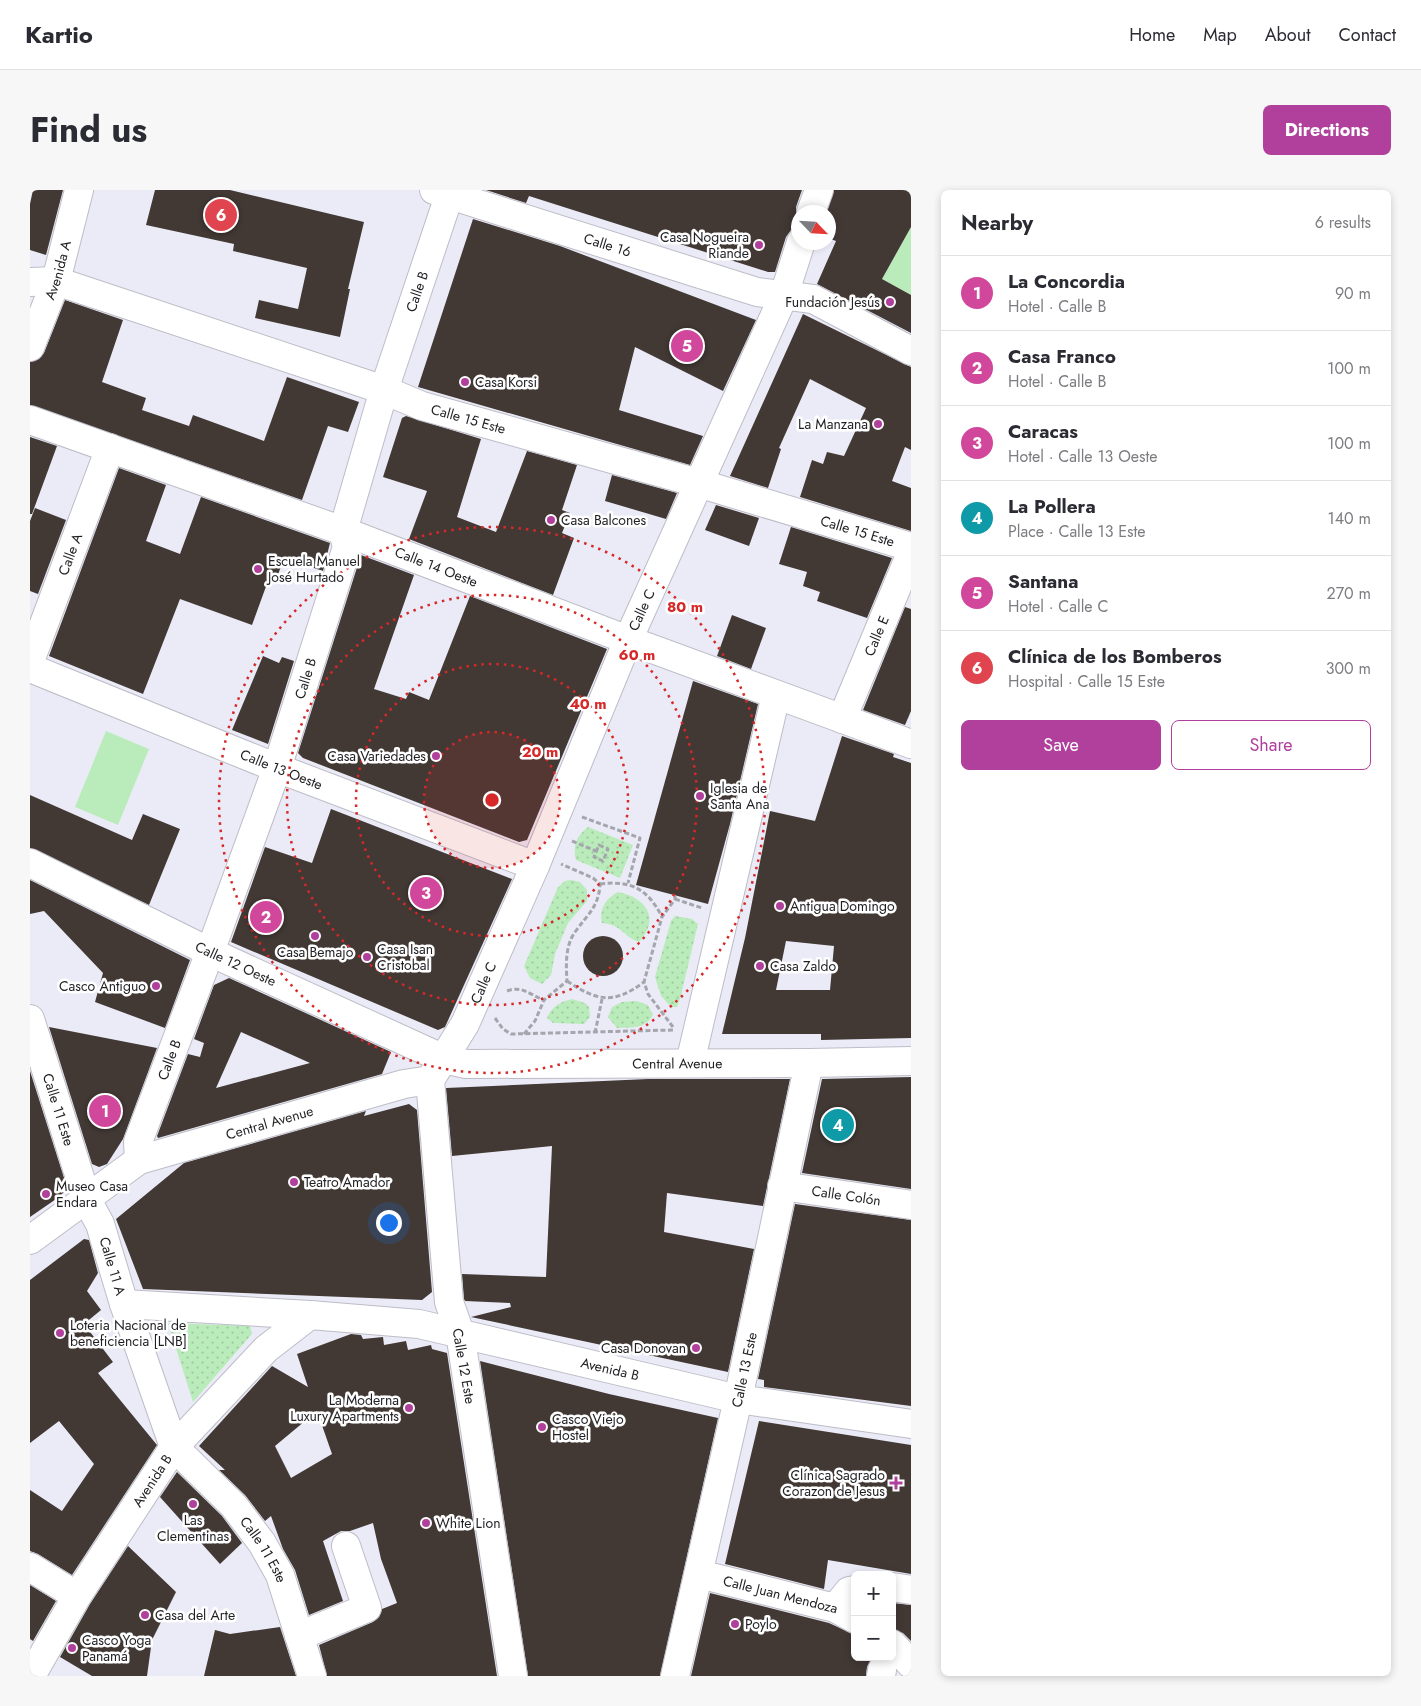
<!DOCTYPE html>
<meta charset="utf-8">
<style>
body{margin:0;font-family:Jost,sans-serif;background:#f7f7f7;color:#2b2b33}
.controls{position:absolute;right:15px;bottom:15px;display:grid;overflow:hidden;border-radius:8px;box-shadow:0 2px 8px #0003}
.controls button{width:45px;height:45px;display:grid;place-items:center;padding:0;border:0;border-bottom:1px solid #e1e1e2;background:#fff;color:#2b2b33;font:25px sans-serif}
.compass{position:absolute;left:761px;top:15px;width:45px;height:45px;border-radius:50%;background:#fff;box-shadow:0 2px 8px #0003;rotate:115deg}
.you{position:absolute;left:358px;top:1032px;width:18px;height:18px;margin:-12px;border:4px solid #fff;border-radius:50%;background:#1a73e8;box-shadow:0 0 0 8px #1a73e833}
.badge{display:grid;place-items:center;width:32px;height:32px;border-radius:50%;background:#b0409c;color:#fff;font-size:16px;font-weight:700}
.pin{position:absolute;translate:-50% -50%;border:2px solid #fff;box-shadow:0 1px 5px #0006}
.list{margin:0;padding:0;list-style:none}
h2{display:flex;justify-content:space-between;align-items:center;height:65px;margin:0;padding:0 20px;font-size:21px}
h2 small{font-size:16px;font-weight:400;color:#7c7c81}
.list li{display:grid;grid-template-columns:32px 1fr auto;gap:15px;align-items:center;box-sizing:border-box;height:75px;padding:0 20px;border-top:1px solid #e1e1e2}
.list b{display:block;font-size:19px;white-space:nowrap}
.list p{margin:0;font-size:16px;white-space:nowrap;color:#7c7c81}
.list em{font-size:16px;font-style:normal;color:#7c7c81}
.actions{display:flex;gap:10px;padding:15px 20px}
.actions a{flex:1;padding:11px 0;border:1px solid #b0409c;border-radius:8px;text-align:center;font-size:18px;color:#b0409c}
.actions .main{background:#b0409c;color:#fff}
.map{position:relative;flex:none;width:881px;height:1486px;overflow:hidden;border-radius:8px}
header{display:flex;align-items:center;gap:30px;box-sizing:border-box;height:70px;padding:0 25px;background:#fff;border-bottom:1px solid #e1e1e2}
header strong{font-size:24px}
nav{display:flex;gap:28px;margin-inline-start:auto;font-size:18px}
.intro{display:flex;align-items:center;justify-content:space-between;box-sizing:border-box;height:120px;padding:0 30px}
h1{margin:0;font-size:35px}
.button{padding:12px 22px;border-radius:8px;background:#b0409c;color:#fff;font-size:18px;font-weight:700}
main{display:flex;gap:30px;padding:0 30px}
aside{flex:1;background:#fff;border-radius:8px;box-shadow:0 2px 8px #0003}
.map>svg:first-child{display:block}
.grass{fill:#baebba}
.park{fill:url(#park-dots)}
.building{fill:#423935;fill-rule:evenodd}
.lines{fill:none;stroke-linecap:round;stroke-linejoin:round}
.minor-casing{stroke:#bdbdc8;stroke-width:30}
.path{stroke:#a5a5ae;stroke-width:3;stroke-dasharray:5 2.5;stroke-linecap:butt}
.minor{stroke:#fff;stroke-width:28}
.ring{fill:none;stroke:#d62828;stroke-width:2.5;stroke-dasharray:2.5 5}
.poi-dot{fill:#b0409c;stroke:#fff;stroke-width:2}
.labels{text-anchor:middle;stroke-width:5;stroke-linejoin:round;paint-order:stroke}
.poi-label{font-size:14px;fill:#1f1f23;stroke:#fff;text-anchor:start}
.street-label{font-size:14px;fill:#1f1f23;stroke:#fff}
.centre{fill:#d62828;stroke:#fff;stroke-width:2.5}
.ring-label{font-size:15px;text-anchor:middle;font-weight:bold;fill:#d62828;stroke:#fff;stroke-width:5;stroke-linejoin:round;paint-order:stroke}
</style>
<header>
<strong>Kartio</strong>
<nav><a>Home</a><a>Map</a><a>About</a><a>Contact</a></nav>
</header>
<div class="intro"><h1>Find us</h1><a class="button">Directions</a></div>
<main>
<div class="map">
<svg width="881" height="1486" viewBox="0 0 881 1486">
<defs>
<pattern id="park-dots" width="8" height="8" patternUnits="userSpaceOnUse" patternTransform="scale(1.25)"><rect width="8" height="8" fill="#baebba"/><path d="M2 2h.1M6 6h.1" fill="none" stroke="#9fc9a0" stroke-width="1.8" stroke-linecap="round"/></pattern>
</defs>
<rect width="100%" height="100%" fill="#ebebf7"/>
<g class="grass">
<path d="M881,37V105L852,89Z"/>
<path d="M76,541L119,559L88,635L45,617Z"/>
</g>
<g class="park">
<path d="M558,637L603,655L590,688L546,670C542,657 547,645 558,637Z"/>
<path d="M541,690L550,692L557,700V711L538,733L525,764L521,785L512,794L500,788L494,776L528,697L535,691Z"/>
<path d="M588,702C616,707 631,729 609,752C593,747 593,735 572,733C569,719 576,708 588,702Z"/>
<path d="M645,726L662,729L668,734L650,809L647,817H641L631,806L625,787L641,731Z"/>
<path d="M542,809L555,813L559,817L560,827L554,834L523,833L517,828C522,816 530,812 542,809Z"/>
<path d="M606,811L618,815L623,825C615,839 603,837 587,838L578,827L582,817L592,812Z"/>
<path d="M138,1133L220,1136L222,1144L163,1212Z"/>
</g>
<g class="building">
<path d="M3,0H33L16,65L0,60V14Z"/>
<path d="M125,0H200L334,32L318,99H320L310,147L225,128L229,110L268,119L277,78L203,61L204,54L116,35Z"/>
<path d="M456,0H772L766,17L768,37L761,40L756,47L745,82H738L499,6L496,13Z"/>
<path d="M804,0H881V37L852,89L881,105V143L787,94L806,51L798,48L797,22Z"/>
<path d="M443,29L530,56L726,130L693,201L605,157L589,220L673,246L660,275L388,197Z"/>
<path d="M35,110L93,130L72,192L116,208L112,220L159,236L163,225L234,251L257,187L329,212L318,242L298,236L272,310L0,215V172L9,169L14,163Z"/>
<path d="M773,124L881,177V260L875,257L862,291L881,298V341L770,307L782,270L793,274L797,262L814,266L836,218L780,189L749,258L751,259L738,298L700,286Z"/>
<path d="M376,226L451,249L427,327L466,342L497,261L547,275L532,320L540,323L532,343L544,348L523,405L379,349L397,301L353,287L372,228Z"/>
<path d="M0,247L27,256L2,324H0Z"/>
<path d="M89,278L136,295L116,351L150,364L171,307L300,353L293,381L254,368L245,393L238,391L222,435L150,409L113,504L19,466Z"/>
<path d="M582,285L647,303L636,329L575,311Z"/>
<path d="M686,315L729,328L719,356L675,340Z"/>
<path d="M5,318L36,330L8,404L0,401V331Z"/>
<path d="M761,337L862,368L837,428L787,411L790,402L773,396L777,382L749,374Z"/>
<path d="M331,365L384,385L344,499L376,509L379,502L399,510L440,406L577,459L497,650L489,652L273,568L268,563Z"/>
<path d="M875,417L881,419V521L875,535L833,520Z"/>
<path d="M702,425L736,438L721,479L687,466Z"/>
<path d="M233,466L249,473L252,467L264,471L238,554L202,540Z"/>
<path d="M663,491L728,514L700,634L678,714L606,695Z"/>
<path d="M812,546L864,564L863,567L881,573V848L791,850V844H692L715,748L740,621L785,631ZM756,751L804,756L800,800H746Z"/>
<path d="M0,605L102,650L113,624L150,639L119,715L0,658Z"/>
<path d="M301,619L482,689L415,837L408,840L201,752L235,657L282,673Z"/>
<path d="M0,690L160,770L135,838L65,812L73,783L14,721L0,724Z"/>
<circle cx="573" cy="766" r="20"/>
<path d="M199,788L361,862L352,884L128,948L127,946L158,864L170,867L174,853L164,849L184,795ZM211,842L280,873L186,898Z"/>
<path d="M19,837L127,858L93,949L77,974L69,977L62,974Z"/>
<path d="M0,881L36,994L35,1001L29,1007L0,1027Z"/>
<path d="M881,887V999L772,983L792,889Z"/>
<path d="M618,889H760L733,1016L637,1003L634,1042L724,1059L698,1182L441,1127L481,1117L480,1113L435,1111L434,1109L432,1084L516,1087L522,956L422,966L416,898Z"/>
<path d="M379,914L387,920L402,1102L392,1110L113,1099L86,1029L154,973L336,921L334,926Z"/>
<path d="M765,1014L881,1030V1216L734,1197V1190L728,1189Z"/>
<path d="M54,1049L59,1050L68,1083L57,1101L71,1120L54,1134L83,1172L68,1183L127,1255L42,1385L8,1364L0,1361V1300L32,1321L64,1274L29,1231L0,1253V1090Z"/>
<path d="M321,1144L331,1145L333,1149L353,1147L354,1155L376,1151L378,1160L401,1155L402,1159L417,1163L467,1486H297L289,1455L343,1432L349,1427L352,1419L367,1413L351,1369L343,1333L320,1341H311L293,1351L313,1411L279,1425L265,1380L253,1359L241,1326L235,1331L215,1305L189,1280H195L169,1256L242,1176L278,1197L267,1164ZM287,1221L302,1264L261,1288L245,1256Z"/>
<path d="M450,1171L579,1204L688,1228L630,1486H498Z"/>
<path d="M729,1231L881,1255V1384L798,1370L794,1399L695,1374Z"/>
<path d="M147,1282L192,1326L212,1353L190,1374L130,1307Z"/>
<path d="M98,1356L146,1402L122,1450L117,1486H62L30,1467L60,1414Z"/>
<path d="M0,1395L26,1411L3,1451L0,1449Z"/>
<path d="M680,1403L799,1433L825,1445V1467H843L837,1477L836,1486H661Z"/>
<path d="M862,1413L881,1415V1451L873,1443L862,1439Z"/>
<path d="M250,1437L266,1486H174L185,1440L200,1444Z"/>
</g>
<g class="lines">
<g class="minor-casing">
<g id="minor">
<path id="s1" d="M404,0L727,102L783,109L881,161"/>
<path d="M781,22L789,0"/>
<path id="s2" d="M0,92L26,91L354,200L392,216L668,293L881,357"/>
<path id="s3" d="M0,157L26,91L49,0"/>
<path id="s4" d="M0,230L313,341L598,450L881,554"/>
<path id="s5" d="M0,471L80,258"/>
<path id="s6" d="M0,478L247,578L505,676"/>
<path id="s7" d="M812,529L881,363"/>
<path id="s8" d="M0,673L180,762L414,869L436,874L779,873L881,871"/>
<path id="s9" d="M0,829L57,1010L70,1034L94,1114L144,1257L204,1316L232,1353L250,1385L282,1486"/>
<path d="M660,873L746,505"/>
<path id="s10" d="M109,970L108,952L180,762L247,578L317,357L313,341L354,200L421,0"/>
<path id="s11" d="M752,996L881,1015"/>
<path id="s12" d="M0,1050L109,970L374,894L400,890"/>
<path id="s13" d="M94,1114L280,1125L389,1134L708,1209L881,1234"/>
<path d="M0,1377L47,1406"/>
<path id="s14" d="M669,1384L805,1418L825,1429"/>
<path d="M862,1397L881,1400"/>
<path d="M805,1418L819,1401L825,1400"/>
<path d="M269,1446L337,1418L316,1356"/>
<path d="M862,1454L881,1474"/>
<path id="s15" d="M1,1486L47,1406L144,1257L236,1159L280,1125"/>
<path id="s16" d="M483,1486L430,1143L419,1112L400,890L435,834L505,676L598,450L754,105L771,52"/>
<path id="s17" d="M645,1486L708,1209L779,873"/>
<path d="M851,1486L852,1480"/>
</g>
</g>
<g class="path">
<path d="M552,627L610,648L598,693"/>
<path d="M542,651L566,661"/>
<path d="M569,655L578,659L573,671L564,667Z"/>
<path d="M570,694C601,690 618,699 632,727"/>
<path d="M645,709L672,718"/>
<path d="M537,791C567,811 583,815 614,792"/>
<path d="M477,801C492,795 500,805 514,810"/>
<path d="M465,828L473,839L481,844L643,840"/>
<path d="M643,837L618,804L614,792L632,727L645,709V706"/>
<path d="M565,843L572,809"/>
<path d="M494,844L505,831L514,810L537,791C536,775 535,756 545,742C557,725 569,717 570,694L563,688L531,674"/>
</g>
<use href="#minor" class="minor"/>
</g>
<circle cx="462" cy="610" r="68" fill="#d62828" fill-opacity=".12"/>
<g class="ring">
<circle cx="462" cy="610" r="68"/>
<circle cx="462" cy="610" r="136"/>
<circle cx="462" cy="610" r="205"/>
<circle cx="462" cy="610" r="273"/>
</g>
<g class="poi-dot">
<circle cx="729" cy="55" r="5"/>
<circle cx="860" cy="112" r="5"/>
<circle cx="435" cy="192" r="5"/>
<circle cx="848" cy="234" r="5"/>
<circle cx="521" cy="330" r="5"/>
<circle cx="228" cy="379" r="5"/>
<circle cx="406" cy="566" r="5"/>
<circle cx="670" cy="606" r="5"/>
<circle cx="750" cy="716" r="5"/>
<circle cx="285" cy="746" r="5"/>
<circle cx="337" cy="767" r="5"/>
<circle cx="730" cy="776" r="5"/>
<circle cx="126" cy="796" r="5"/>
<circle cx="264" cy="992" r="5"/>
<circle cx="16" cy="1004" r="5"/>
<circle cx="30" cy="1143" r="5"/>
<circle cx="666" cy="1158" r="5"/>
<circle cx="379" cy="1218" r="5"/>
<circle cx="512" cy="1237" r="5"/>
<path d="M863.5 1285.5h5v5h5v5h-5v5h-5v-5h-5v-5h5z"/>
<circle cx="163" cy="1314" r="5"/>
<circle cx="396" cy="1333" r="5"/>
<circle cx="115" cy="1425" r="5"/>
<circle cx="705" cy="1434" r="5"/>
<circle cx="42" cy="1458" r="5"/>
</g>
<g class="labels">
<g class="poi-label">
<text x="719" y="52" text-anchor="end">Casa Nogueira<tspan x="719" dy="16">Riande</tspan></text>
<text x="850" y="117" text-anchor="end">Fundación Jesús</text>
<text x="445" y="197">Casa Korsi</text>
<text x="838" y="239" text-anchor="end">La Manzana</text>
<text x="531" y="335">Casa Balcones</text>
<text x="238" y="376">Escuela Manuel<tspan x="238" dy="16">José Hurtado</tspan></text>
<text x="396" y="571" text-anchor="end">Casa Variedades</text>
<text x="680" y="603">Iglesia de<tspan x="680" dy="16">Santa Ana</tspan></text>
<text x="760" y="721">Antigua Domingo</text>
<text x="347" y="764">Casa Isan<tspan x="347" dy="16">Cristobal</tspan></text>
<text x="285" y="767" text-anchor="middle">Casa Bemajo</text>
<text x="740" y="781">Casa Zaldo</text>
<text x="116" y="801" text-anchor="end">Casco Antiguo</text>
<text x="274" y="997">Teatro Amador</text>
<text x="26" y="1001">Museo Casa<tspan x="26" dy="16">Endara</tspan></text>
<text x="40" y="1140">Loteria Nacional de<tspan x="40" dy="16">beneficiencia [LNB]</tspan></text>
<text x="656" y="1163" text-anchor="end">Casa Donovan</text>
<text x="369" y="1215" text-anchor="end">La Moderna<tspan x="369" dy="16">Luxury Apartments</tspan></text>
<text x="522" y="1234">Casco Viejo<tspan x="522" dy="16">Hostel</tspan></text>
<text x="855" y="1290" text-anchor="end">Clínica Sagrado<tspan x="855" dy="16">Corazon de Jesus</tspan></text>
<text x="163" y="1335" text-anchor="middle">Las<tspan x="163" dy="16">Clementinas</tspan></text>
<text x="406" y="1338">White Lion</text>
<text x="125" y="1430">Casa del Arte</text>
<text x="715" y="1439">Poylo</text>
<text x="52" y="1455">Casco Yoga<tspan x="52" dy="16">Panamá</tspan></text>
</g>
<g class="street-label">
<text dy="5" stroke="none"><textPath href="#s1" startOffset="182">Calle 16</textPath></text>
<text dy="5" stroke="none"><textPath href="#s3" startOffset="82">Avenida A</textPath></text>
<text dy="5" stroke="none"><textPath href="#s10" startOffset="916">Calle B</textPath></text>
<text dy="5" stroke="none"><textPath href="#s2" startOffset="461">Calle 15 Este</textPath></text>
<text dy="5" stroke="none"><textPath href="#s2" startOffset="866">Calle 15 Este</textPath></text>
<text dy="5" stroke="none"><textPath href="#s5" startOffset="114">Calle A</textPath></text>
<text dy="5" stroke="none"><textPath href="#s4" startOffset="432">Calle 14 Oeste</textPath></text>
<text dy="5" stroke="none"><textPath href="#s16" startOffset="1119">Calle C</textPath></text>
<text dy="5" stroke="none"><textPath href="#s7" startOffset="90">Calle E</textPath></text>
<text dy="5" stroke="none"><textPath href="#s10" startOffset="511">Calle B</textPath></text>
<text dy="5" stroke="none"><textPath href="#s6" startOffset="271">Calle 13 Oeste</textPath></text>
<text dy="5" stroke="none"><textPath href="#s8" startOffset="229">Calle 12 Oeste</textPath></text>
<text dy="5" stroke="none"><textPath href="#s16" startOffset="714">Calle C</textPath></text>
<text dy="5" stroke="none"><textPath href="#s10" startOffset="106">Calle B</textPath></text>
<text dy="5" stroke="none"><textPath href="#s8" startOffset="692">Central Avenue</textPath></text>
<text dy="5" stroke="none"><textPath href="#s9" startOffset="95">Calle 11 Este</textPath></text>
<text dy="5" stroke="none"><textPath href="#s12" startOffset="271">Central Avenue</textPath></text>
<text dy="5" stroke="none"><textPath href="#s11" startOffset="65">Calle Colón</textPath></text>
<text dy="5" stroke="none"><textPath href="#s9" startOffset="261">Calle 11 A</textPath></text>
<text transform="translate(434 1176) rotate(80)" y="5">Calle 12 Este</text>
<text dy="5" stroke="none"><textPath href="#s13" startOffset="492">Avenida B</textPath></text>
<text dy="5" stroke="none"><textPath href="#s17" startOffset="314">Calle 13 Este</textPath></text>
<text dy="5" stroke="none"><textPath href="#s15" startOffset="230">Avenida B</textPath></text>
<text dy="5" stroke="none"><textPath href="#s9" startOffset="589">Calle 11 Este</textPath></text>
<text dy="5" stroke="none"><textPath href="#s14" startOffset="84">Calle Juan Mendoza</textPath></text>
</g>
</g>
<circle cx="462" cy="610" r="8" class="centre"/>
<g class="ring-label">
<text x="655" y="422">80 m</text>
<text x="607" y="470">60 m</text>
<text x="558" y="519">40 m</text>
<text x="510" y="567">20 m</text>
</g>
</svg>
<div class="controls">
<button>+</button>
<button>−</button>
</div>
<svg class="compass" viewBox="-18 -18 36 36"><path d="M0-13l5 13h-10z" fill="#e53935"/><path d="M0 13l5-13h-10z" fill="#7c7c81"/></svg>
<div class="you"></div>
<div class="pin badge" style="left:75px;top:921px;background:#d1479c">1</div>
<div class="pin badge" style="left:236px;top:727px;background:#d1479c">2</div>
<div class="pin badge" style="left:396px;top:703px;background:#d1479c">3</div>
<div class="pin badge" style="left:808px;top:935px;background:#0f9aa8">4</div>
<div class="pin badge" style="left:657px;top:156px;background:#d1479c">5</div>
<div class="pin badge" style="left:191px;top:25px;background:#e0444e">6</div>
</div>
<aside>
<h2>Nearby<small>6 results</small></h2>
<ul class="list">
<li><span class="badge" style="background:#d1479c">1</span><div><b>La Concordia</b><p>Hotel · Calle B</p></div><em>90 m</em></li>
<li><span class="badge" style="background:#d1479c">2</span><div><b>Casa Franco</b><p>Hotel · Calle B</p></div><em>100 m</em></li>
<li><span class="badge" style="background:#d1479c">3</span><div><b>Caracas</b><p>Hotel · Calle 13 Oeste</p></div><em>100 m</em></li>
<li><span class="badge" style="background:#0f9aa8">4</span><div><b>La Pollera</b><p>Place · Calle 13 Este</p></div><em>140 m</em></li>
<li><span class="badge" style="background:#d1479c">5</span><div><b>Santana</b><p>Hotel · Calle C</p></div><em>270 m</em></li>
<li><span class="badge" style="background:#e0444e">6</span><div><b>Clínica de los Bomberos</b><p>Hospital · Calle 15 Este</p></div><em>300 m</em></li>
</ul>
<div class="actions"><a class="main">Save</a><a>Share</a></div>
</aside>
</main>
